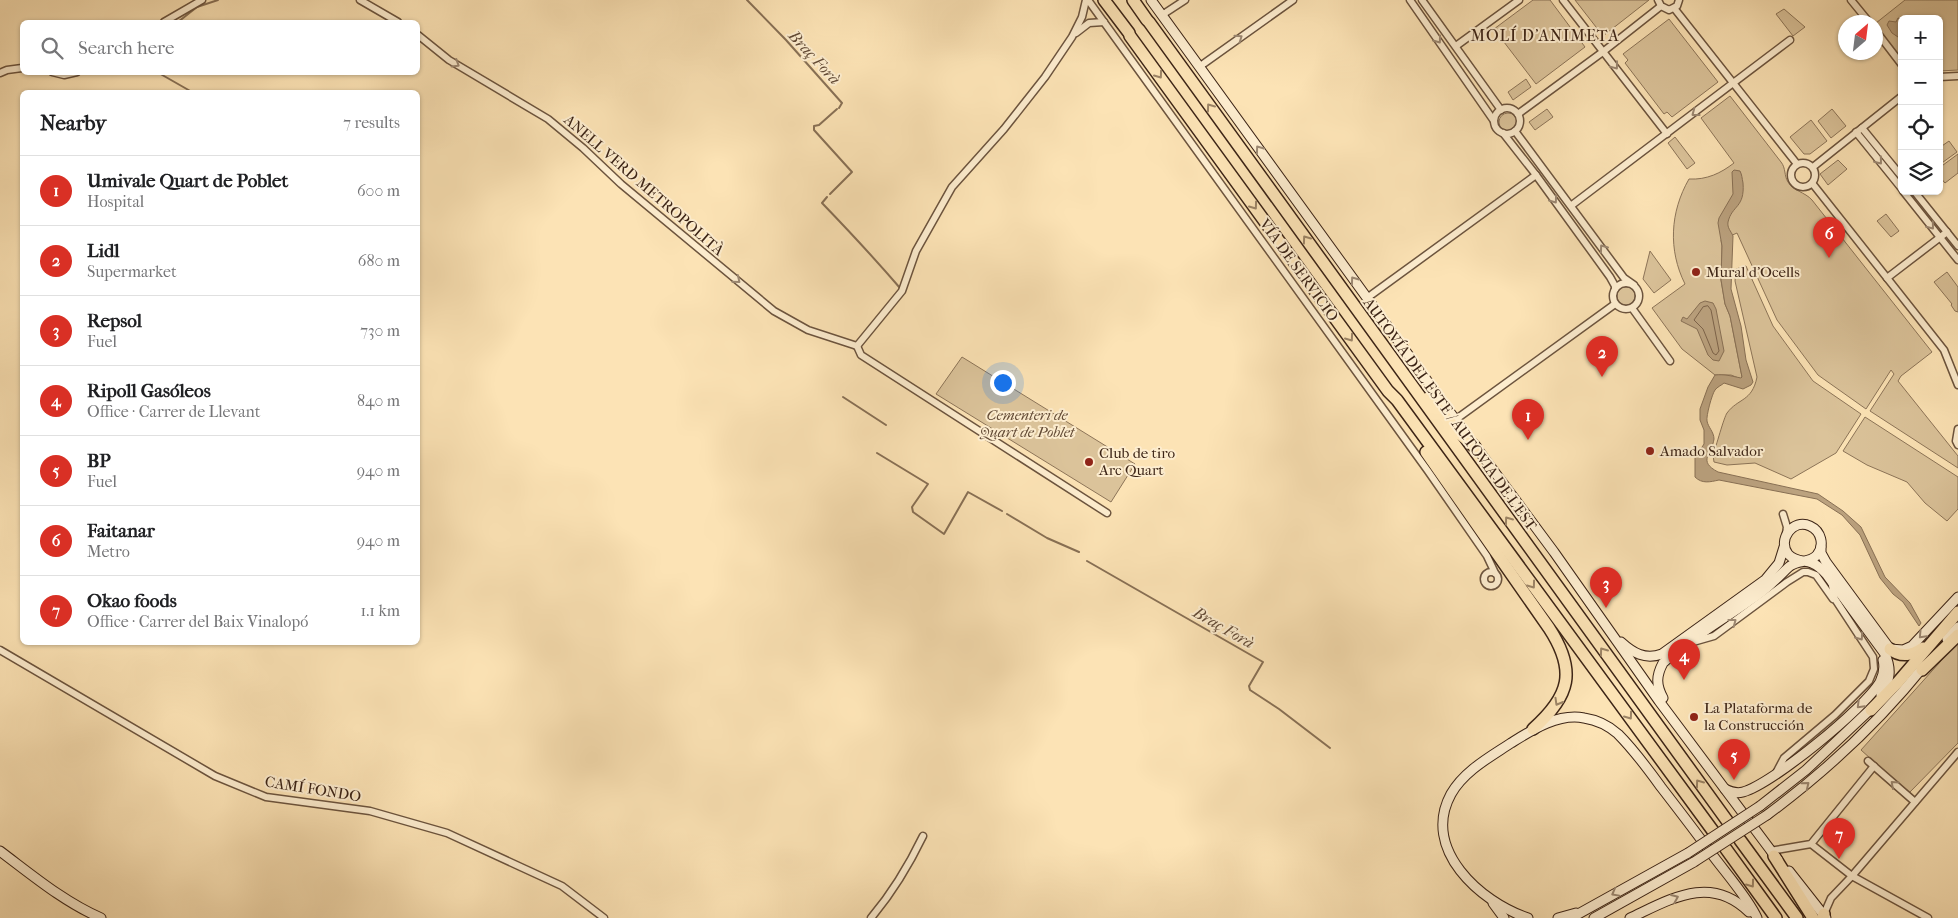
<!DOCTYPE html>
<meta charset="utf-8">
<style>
body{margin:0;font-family:"IM FELL French Canon",serif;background:#f2f2f2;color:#202124}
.controls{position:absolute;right:15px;top:15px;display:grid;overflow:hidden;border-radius:8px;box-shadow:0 1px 4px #0004}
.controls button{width:45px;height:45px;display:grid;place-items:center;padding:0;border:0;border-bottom:1px solid #e0e0e0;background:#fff;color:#202124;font:25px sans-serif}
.compass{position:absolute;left:1838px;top:15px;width:45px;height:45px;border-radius:50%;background:#fff;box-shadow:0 1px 4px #0004;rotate:28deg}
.you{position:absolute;left:1002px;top:382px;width:18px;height:18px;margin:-12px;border:4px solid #fff;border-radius:50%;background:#1a73e8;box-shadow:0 0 0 8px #1a73e833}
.badge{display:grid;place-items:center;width:32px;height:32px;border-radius:50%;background:#d93025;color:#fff;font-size:16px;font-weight:700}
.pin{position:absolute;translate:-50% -41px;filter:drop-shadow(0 1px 2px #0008)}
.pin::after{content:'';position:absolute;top:26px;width:18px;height:15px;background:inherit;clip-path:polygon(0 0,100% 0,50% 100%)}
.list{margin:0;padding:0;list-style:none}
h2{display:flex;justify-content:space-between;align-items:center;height:65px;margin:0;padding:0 20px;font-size:21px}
h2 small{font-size:16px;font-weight:400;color:#757577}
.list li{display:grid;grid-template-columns:32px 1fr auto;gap:15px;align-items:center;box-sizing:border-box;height:70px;padding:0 20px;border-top:1px solid #e0e0e0}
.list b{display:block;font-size:19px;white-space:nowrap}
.list p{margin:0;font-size:16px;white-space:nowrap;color:#757577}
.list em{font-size:16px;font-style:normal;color:#757577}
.icon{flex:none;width:28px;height:28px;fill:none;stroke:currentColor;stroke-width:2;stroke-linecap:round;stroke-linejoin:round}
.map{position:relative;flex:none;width:1958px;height:918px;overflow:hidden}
.search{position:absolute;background:#fff;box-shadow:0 1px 4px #0004;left:20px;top:20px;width:400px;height:55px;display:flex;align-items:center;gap:12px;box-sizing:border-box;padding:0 18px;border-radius:8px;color:#757577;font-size:19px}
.panel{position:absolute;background:#fff;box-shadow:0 1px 4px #0004;left:20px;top:90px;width:400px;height:555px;border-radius:8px}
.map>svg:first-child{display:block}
.green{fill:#dbc39a;stroke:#8c7458}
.water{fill:#bba27f;stroke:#887055}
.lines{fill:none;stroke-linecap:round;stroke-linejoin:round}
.shore{stroke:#7c634a;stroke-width:1}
.stream{stroke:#887055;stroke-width:2}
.street-casing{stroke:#6c543e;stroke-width:9}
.secondary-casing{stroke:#3c2416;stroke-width:11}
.highway-casing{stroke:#3c2416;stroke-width:14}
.street{stroke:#fdedcf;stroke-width:6}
.secondary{stroke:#fdedcf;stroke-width:9}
.highway{stroke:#fce3b5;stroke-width:11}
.secondary-bridge-casing{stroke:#3c2416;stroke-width:11;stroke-linecap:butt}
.secondary-bridge{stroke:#fdedcf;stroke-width:9}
.oneway{stroke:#9c8872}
.oneway2{stroke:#9c8466}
.poi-dot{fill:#8f2418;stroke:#fdedcf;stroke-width:2}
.labels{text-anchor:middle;stroke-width:4;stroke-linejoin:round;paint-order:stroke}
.street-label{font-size:15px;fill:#3c2416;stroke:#fdedcf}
.poi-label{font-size:15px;fill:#3c2416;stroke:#fdedcf;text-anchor:start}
.park-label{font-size:15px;font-style:italic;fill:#644c37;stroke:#fdedcf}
.neighbourhood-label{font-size:16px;letter-spacing:1px;fill:#3c2416;stroke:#fdedcf}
.water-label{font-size:16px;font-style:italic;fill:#624a36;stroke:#fdedcf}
</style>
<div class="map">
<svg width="1958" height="918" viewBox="0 0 1958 918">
<rect width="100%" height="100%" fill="#fce3b5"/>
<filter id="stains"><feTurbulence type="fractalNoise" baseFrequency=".004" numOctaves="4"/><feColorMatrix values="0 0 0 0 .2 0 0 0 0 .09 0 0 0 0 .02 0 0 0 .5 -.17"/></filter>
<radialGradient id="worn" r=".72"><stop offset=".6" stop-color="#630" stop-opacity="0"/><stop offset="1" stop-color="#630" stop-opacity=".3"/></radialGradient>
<g class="green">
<path d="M1533,0H1550L1585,47L1536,84L1494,29Z"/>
<path d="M1575,0H1649L1603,36Z"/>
<path d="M1905,0H1958V70L1939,71V19H1902V60L1876,26V23Z"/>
<path d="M1784,9L1805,27L1793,36L1776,14Z"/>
<path d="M1669,19L1718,82L1672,117L1667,112L1664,114L1625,63L1628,60L1623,54Z"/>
<path d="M1526,79L1531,87L1513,100L1508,92Z"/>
<path d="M1730,96L1781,162C1786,168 1784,176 1788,182C1793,191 1805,192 1812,200L1932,352L1901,376L1898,381L1958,456V468L1870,411L1894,374L1891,370L1866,409L1818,375L1777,320L1737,233L1721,240L1722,246L1721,280L1725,304L1730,316L1742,377L1741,379L1731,375H1715L1682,349L1652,308L1685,284C1668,250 1670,212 1689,179C1707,180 1721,173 1734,163L1701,118Z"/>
<path d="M1547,109L1553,117L1535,130L1529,122Z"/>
<path d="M1832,109L1846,126L1831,138L1818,121Z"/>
<circle cx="1508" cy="122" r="9"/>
<path d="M1811,120L1827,141L1810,154H1804L1790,137Z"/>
<path d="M1675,137L1695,163L1687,169L1668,143Z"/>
<path d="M1949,141L1957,152L1939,165V148Z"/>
<path d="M1958,154V173L1945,183L1939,176V168Z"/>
<path d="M1838,160L1847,169L1828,185L1820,174Z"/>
<path d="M1886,214L1899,231L1891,237L1877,221Z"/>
<path d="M1650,251L1671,280L1654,293L1643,279Z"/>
<path d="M1746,266L1773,326L1813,381L1861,414L1836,453L1791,479L1755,463L1727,465L1714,462L1713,455C1716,447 1724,417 1727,413C1738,398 1752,402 1757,377L1735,281L1736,269Z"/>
<path d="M1947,272L1958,287V312L1955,311L1951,305L1952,304L1934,282Z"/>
<circle cx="1626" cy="296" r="9"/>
<path d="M962,357L1135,464L1111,502L936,394Z"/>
<path d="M1865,417L1958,477V509L1947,521L1925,503L1907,482L1867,465L1843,451Z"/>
<path d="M1958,642V743L1909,793L1861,750Z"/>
</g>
<g class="water">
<path d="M1898,18L1903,19H1902V44L1901,39L1892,33L1887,25L1889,21L1896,22Z"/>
<path d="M1734,170L1740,171C1742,175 1742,178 1743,183C1745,208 1732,205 1728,222C1727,228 1731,231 1733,236L1731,289L1741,326L1746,360L1753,382L1751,385L1743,389L1724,383C1722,385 1717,387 1715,390C1712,394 1706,416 1707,421C1708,427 1714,432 1714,439C1712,454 1697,461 1718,472L1818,494L1843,511L1861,527L1885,577L1910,603L1921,623L1919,626L1903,602L1893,594L1880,578L1860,535L1842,515L1817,499L1719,480C1710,482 1702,484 1695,477V458L1704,444V430L1700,420V409L1708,387L1715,375C1725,374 1731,376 1741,378L1742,377L1730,316L1725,304L1721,280L1722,246L1718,223L1719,218L1733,194L1732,172Z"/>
<path d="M1705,301L1713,303L1716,309L1724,351L1719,361L1713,360L1708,355L1697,329L1681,321L1683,317L1687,319L1700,303Z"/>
</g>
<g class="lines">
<path class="shore" d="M1708,306L1711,310L1718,346L1719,351L1716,355L1713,353L1703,329L1694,320L1703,307Z"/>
<g class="stream">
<path d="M747,0L786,40L842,103L839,108"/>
<path d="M178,22L197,7L218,0"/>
<path d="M157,72L192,92"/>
<path d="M830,194L852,172L814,130V126L819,125L837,109"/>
<path d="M827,197L822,203C849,231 875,259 900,288"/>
<path d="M843,397L886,425"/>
<path d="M877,453L928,484L912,507L913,512L944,534L968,492L1002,511"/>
<path d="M1007,514L1047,538L1079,552"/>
<path d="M1087,561L1263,662L1249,686L1250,690L1279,709L1330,748"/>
</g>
<g class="street-casing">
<g id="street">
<path d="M360,0L398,22"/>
<path d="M1088,0L1428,471L1487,556L1495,573"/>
<path d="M1410,0L1494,121"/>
<path d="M1422,0L1501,110"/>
<path d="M1563,0L1667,134"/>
<path d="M1658,0L1661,6L1669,10L1677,6L1679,0"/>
<path d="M1851,0L1869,22"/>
<path d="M1674,8L1797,164"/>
<path d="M1162,15L1185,0"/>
<path d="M164,22L202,0"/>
<path d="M1876,31L1902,65"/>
<path d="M1076,33L1089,23L1104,22"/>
<path d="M418,35L449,60L548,119L583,148L621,184L774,311L808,330L857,346"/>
<path d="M1456,46L1519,0"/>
<path d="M1199,67L1293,0"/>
<path d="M52,72L64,75L77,72"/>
<path d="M0,73L7,70L22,68"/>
<path d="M1939,77L1958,76"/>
<circle cx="1507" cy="121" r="13"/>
<path d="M1518,114L1604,51L1661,6"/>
<path d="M1862,128L1902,177"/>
<path d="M1515,131L1624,278L1634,285"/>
<path d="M1856,132L1902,189"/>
<path d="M1503,133L1536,175L1610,277L1615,286V289"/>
<circle cx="1803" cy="175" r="12"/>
<path d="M1813,167L1902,96"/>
<path d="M1812,183L1944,350L1958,385"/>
<path d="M1903,191L1958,260"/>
<path d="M1914,191L1958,246"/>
<path d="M1572,205L1790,40"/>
<path d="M1887,278L1947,232"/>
<circle cx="1626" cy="296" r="13"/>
<path d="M1367,298L1536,175"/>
<path d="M1632,308L1670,361"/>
<path d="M857,346L902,291L916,251L952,187L1004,129L1045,77L1072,37L1082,17L1086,0"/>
<path d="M857,346L861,355L1107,513"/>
<path d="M1455,420L1615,304"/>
<path d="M1958,429L1956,441L1958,445"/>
<path d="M1783,514L1787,527L1786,534"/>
<circle cx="1491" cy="579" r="7"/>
<path d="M1693,642L1714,636L1787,582L1803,572H1808L1816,575L1833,599"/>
<path d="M0,650L215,776L266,797L370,811L447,833L562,886L604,918"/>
<path d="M1868,761L1915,802"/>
<path d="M1776,773L1784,758L1835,715L1869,681L1874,669L1873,657L1835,599L1831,581"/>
<path d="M1811,844L1852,876L1928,918"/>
<path d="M1770,851L1811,844L1874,766"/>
<path d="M1824,914L1831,898L1852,876L1958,752"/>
<path d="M871,918C892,893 909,865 923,836"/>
</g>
</g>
<g class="secondary-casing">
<g id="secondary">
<path d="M1151,0L1465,433"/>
<path d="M1473,443L1554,552L1659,701L1778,860"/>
<path d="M1821,547V553L1826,562L1890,649L1903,650L1912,646L1958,597"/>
<path d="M1947,639L1958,627"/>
<path d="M1621,642C1633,653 1645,660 1662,654L1765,580L1779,563L1784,547"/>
<path d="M1663,698C1656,685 1656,676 1663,663C1689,639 1721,621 1749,601C1758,595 1766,589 1773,582C1779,577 1784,571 1790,566C1798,560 1810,563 1817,555C1825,545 1821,531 1810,526C1793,518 1777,540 1788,554C1795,562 1804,560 1812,563C1819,566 1823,570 1827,575L1885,654C1892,670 1890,680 1881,695"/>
<path d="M1725,789C1731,792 1736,794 1743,792C1772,784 1864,709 1880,682C1883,676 1885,668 1883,660"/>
<path d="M1760,806L1806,770L1874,706"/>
<path d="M1767,815C1825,772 1879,722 1924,666"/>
<path d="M0,851C32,875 64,902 101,918"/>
<path d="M1789,871L1826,918"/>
<path d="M1493,903L1504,918"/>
<path d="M1528,918C1480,902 1421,849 1451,794C1464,771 1490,757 1511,743C1532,730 1558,713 1584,718C1597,720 1609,726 1618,734C1634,750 1648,769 1661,787C1678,809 1695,831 1711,853C1724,871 1749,899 1757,918"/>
<path d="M1558,918L1576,913"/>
<path d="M1571,918L1688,853"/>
<path d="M1594,918L1694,862"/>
<path d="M1630,918C1671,899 1710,874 1749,912"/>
</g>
</g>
<g class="highway-casing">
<g id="highway">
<path d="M1104,0L1129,33"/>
<path d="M1133,0L1147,20"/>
<path d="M1149,22L1728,822"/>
<path d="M1130,36L1388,391L1397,400L1713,831"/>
<path d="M1428,398L1460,434L1475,447"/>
<path d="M1426,452L1549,628C1577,671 1570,696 1533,729"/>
<path d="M1890,649C1901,658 1913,655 1923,648"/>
<path d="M1922,670L1958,635"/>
<path d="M1871,710L1898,682L1958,612"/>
<path d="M1740,840L1797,918"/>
<path d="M1726,849L1776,918"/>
<path d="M1774,856L1813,918"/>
<path d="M1823,918L1824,914"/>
</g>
</g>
<use href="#street" class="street"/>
<use href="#secondary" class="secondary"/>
<use href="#highway" class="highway"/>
<g class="secondary-bridge-casing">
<g id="secondary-bridge">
<path d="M1688,853L1760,806"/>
<path d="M1694,862L1767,815"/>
</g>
</g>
<use href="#secondary-bridge" class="secondary-bridge"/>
</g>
<defs><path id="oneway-chevron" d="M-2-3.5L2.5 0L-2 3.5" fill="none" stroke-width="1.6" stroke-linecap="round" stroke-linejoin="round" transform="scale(1.25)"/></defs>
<g class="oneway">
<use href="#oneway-chevron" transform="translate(1239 38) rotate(-35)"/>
<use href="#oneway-chevron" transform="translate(1438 40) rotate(54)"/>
<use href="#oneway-chevron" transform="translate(456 64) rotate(32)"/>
<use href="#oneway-chevron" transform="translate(1615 66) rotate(53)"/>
<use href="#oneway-chevron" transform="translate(1695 113) rotate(143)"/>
<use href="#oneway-chevron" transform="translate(1259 149) rotate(-126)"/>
<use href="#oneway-chevron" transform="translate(1879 161) rotate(51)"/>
<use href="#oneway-chevron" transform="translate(1554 200) rotate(54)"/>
<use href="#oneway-chevron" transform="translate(1931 226) rotate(51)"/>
<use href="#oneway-chevron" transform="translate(1603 248) rotate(-126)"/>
<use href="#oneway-chevron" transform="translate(737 280) rotate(39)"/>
<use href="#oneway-chevron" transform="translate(1354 280) rotate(-126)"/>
<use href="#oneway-chevron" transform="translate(1733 622) rotate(-37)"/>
<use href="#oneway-chevron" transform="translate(1922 635) rotate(133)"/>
<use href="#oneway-chevron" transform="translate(1860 637) rotate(55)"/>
<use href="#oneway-chevron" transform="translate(1860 705) rotate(135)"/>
<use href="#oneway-chevron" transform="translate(1894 784) rotate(-138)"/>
<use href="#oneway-chevron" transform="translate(1806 785) rotate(-39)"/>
<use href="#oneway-chevron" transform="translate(1615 893) rotate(151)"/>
<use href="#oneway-chevron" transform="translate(1675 898) rotate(-23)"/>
</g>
<g class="oneway2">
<use href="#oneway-chevron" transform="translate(1159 75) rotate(54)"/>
<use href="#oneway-chevron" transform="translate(1210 107) rotate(-126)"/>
<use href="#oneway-chevron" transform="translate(1254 206) rotate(54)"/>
<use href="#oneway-chevron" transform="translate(1306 239) rotate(-126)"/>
<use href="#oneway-chevron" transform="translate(1350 338) rotate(54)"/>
<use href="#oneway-chevron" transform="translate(1508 520) rotate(-126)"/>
<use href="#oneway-chevron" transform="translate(1532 585) rotate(54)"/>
<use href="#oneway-chevron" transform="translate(1603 651) rotate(-126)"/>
<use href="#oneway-chevron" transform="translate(1558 702) rotate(120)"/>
<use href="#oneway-chevron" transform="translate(1629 716) rotate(54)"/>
<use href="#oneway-chevron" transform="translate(1699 783) rotate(-126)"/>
<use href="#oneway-chevron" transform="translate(1751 884) rotate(54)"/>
</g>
<g class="poi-dot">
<circle cx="1696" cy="272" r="5"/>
<circle cx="1650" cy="451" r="5"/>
<circle cx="1089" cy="462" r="5"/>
<circle cx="1694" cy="717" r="5"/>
</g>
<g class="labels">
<g class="street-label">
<text transform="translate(644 185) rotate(41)" y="5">ANELL VERD METROPOLITÀ</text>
<text transform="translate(1299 270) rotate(54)" y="5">VÍA DE SERVICIO</text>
<text transform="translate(1450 414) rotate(54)" y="5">AUTOVÍA DEL ESTE / AUTOVIA DE L'EST</text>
<text transform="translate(313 789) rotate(9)" y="5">CAMÍ FONDO</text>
</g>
<g class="poi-label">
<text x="1706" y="277">Mural d'Ocells</text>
<text x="1660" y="456">Amado Salvador</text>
<text x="1099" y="458">Club de tiro<tspan x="1099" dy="17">Arc Quart</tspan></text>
<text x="1704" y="713">La Plataforma de<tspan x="1704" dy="17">la Construcción</tspan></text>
</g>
<g class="park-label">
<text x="1027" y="420">Cementeri de<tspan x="1027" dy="17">Quart de Poblet</tspan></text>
</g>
<g class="neighbourhood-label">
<text x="1545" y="41">MOLÍ D'ANIMETA</text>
</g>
<g class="water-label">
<text transform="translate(815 57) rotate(47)" y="6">Braç Forà</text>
<text transform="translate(1224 627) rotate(30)" y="6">Braç Forà</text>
</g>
</g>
<rect width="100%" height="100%" filter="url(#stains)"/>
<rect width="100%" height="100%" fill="url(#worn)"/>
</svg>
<div class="controls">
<button>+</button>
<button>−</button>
<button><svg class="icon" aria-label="locate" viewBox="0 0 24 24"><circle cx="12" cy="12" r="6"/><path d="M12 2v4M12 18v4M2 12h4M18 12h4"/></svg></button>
<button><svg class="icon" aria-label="layers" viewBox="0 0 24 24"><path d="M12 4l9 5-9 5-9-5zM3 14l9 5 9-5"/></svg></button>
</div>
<svg class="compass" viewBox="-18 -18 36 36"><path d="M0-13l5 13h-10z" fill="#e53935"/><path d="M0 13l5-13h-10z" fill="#757577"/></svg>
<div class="you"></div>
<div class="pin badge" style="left:1528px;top:440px">1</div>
<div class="pin badge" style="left:1602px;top:377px">2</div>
<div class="pin badge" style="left:1606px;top:608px">3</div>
<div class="pin badge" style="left:1684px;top:680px">4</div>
<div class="pin badge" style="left:1734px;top:780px">5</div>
<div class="pin badge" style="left:1829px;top:258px">6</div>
<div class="pin badge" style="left:1839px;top:859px">7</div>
<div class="search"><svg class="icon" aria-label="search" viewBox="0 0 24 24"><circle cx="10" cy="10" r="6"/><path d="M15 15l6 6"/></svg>Search here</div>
<section class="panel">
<h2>Nearby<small>7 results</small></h2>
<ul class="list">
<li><span class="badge">1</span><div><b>Umivale Quart de Poblet</b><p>Hospital</p></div><em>600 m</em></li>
<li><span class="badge">2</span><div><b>Lidl</b><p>Supermarket</p></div><em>680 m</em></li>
<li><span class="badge">3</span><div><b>Repsol</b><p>Fuel</p></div><em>730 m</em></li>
<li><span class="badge">4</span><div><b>Ripoll Gasóleos</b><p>Office · Carrer de Llevant</p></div><em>840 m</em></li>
<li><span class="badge">5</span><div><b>BP</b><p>Fuel</p></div><em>940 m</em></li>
<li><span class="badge">6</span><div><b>Faitanar</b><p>Metro</p></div><em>940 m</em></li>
<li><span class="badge">7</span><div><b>Okao foods</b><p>Office · Carrer del Baix Vinalopó</p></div><em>1.1 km</em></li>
</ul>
</section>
</div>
